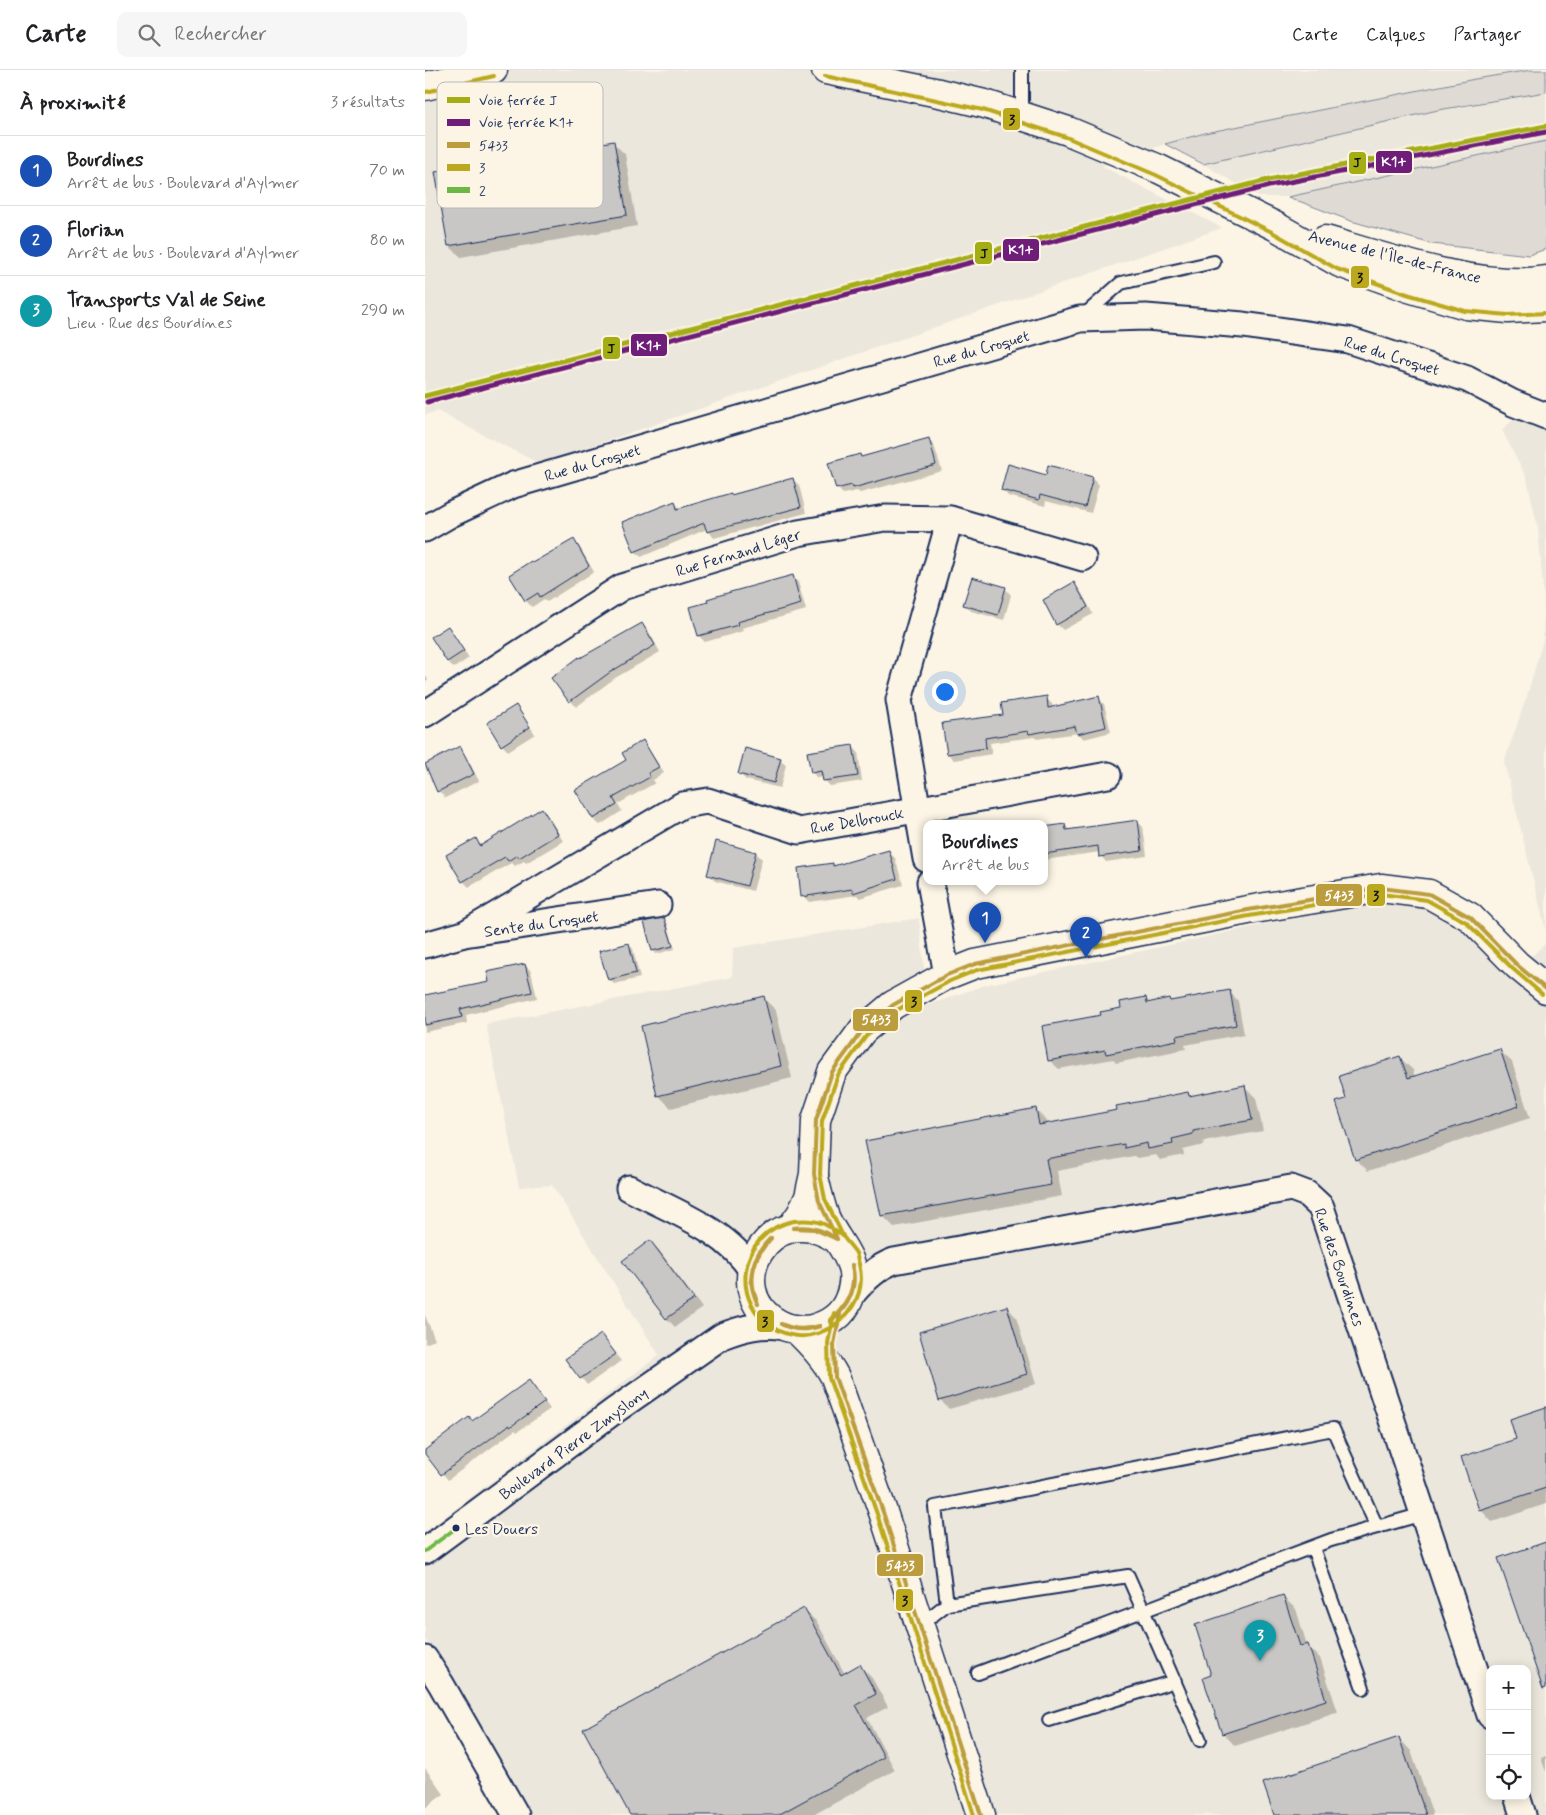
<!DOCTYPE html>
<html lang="fr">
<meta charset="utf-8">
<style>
body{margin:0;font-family:Mynerve,sans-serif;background:#f6f6f6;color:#202124}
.controls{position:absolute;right:15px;bottom:15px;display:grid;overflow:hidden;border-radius:10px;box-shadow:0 2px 12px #0003}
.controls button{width:45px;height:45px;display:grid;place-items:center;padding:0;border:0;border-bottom:1px solid #e0e0e0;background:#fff;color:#202124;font:25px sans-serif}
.you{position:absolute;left:519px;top:621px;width:18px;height:18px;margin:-12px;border:4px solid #fff;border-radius:50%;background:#1a73e8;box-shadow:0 0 0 8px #1a73e833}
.badge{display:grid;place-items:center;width:32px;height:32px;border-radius:50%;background:#111827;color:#fff;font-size:16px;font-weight:700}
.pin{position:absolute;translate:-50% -41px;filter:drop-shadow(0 1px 2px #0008)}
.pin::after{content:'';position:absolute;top:26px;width:18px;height:15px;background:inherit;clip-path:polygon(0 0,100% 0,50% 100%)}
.popup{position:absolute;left:498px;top:750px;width:125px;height:65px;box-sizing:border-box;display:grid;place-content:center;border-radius:10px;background:#fff;filter:drop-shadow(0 1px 4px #0005);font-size:16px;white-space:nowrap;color:#757577}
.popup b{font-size:19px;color:#202124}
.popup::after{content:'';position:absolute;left:50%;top:100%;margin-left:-10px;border:10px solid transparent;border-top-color:#fff}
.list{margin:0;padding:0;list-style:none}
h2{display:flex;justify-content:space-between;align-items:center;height:65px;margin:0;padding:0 20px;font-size:21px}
h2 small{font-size:16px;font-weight:400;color:#757577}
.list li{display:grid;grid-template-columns:32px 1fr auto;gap:15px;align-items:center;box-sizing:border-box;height:70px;padding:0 20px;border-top:1px solid #e0e0e0}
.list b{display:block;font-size:19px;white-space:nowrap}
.list p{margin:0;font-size:16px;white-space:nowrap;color:#757577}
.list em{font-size:16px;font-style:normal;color:#757577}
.icon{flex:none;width:28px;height:28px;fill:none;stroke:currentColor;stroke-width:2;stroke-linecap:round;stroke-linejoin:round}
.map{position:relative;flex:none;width:1121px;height:1745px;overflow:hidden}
header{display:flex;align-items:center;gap:30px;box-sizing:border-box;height:70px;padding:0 25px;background:#fff;border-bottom:1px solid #e0e0e0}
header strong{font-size:24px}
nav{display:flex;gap:28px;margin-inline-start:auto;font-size:18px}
.search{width:350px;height:45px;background:#f6f6f6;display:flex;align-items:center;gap:12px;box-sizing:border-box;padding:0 18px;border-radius:10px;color:#757577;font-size:19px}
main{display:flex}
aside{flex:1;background:#fff}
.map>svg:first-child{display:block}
.built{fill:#ece7dc;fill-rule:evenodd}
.green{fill:#dfdbd4;stroke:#7d8599}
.shadow{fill:#0003}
.building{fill:#c8c7c6;stroke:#1b2f5e}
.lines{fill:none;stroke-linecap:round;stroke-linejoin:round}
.service-casing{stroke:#1b2f5e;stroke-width:16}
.minor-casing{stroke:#1b2f5e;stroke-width:29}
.tertiary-casing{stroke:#1b2f5e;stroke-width:31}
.primary-casing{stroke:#1b2f5e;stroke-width:31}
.service{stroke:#fcf5e5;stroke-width:12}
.minor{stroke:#fcf5e5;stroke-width:25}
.tertiary{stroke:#fcf5e5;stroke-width:28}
.primary{stroke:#fcf5e5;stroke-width:28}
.bus-1-casing{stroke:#fcf5e5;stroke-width:8}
.bus-2-casing{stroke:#fcf5e5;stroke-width:8}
.bus-3-casing{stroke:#fcf5e5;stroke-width:8}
.bus-1{stroke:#bb9d3e;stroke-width:4}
.bus-2{stroke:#bba81d;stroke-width:4}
.bus-3{stroke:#6db845;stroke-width:4}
.rail-1-casing{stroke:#fcf5e5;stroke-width:9}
.rail-2-casing{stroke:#fcf5e5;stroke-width:9}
.rail-1{stroke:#a4ad13;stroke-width:5}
.rail-2{stroke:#6e1e78;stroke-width:5}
.bus-dot{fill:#1b2f5e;stroke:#fcf5e5;stroke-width:2}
.labels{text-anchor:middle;stroke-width:5;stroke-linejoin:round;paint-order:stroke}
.bus-label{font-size:15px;fill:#1b2f5e;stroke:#fcf5e5;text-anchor:start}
.street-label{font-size:16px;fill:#1b2f5e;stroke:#fcf5e5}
.key{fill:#fcf5e5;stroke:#b8babc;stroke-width:1}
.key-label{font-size:14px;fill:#1b2f5e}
.line-badge{stroke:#fcf5e5;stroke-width:2}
.badge-label{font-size:14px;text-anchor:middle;font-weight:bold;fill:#fff}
.pale-badge-label{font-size:14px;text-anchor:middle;font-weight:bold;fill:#111}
</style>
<header>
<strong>Carte</strong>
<div class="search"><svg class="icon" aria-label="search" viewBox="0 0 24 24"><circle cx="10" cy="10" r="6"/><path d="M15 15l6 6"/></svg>Rechercher</div>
<nav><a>Carte</a><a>Calques</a><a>Partager</a></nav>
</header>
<main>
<aside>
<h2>À proximité<small>3 résultats</small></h2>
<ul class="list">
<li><span class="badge" style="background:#1a4fb4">1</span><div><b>Bourdines</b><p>Arrêt de bus · Boulevard d'Aylmer</p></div><em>70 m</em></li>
<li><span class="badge" style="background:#1a4fb4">2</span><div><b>Florian</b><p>Arrêt de bus · Boulevard d'Aylmer</p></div><em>80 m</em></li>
<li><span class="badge" style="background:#0f9aa8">3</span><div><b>Transports Val de Seine</b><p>Lieu · Rue des Bourdines</p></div><em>290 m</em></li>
</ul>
</aside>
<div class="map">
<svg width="1121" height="1745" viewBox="0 0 1121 1745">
<rect width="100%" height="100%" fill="#fcf5e5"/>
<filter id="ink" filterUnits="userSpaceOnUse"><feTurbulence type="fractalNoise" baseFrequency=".02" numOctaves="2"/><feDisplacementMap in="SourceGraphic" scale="10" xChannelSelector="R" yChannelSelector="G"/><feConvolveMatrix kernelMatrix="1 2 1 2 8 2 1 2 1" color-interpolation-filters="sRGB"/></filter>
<g filter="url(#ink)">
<g class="built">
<path d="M0,0H1106L1050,9L780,63L740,74L677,96L797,158L115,394L12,341L0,345Z"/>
<path d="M1121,22V71L863,127H834L778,94L1013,40Z"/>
<path d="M1092,346L1121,362V861L1079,692L1102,626L1118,570L1119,531L1113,459L1102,409L1077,360Z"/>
<path d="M933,834L997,836L1029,855L1059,877L1085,905L1121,873V1745H105L32,1617L0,1569V1462L234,1285L127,1115L94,1117L61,954L307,907L308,878L494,848L503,935L560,915ZM1065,1599H1102V1726H1065Z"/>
</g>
<g class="green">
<path d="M1106,0H1121V22L1013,40L778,94L740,74L780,63L1050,9Z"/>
<path d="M1121,71V179L1104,185L1007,174L926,151L863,127Z"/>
</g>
<g class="shadow">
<path d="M188,73L200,84L212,156L36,187L24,176Z"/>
<path d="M503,369L509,375L517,401L435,423L432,421L418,424L412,418L435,385L437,388Z"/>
<path d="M624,396L668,408L674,415L666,443L621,431L620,436L583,426L577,419L622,406Z"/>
<path d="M368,410L374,415L381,443L289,468L282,459L216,487L210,481L249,432L256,439Z"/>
<path d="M148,470L154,476L169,502L122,532L119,529L107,537L101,531L85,506Z"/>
<path d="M367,506L373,512L381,540L317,558L318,561L280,572L274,566Z"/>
<path d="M649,514L655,520L668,544L638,560L632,554Z"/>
<path d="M580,518L586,525L579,550L546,541L540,534Z"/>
<path d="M217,554L223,560L235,582L190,608L151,637L128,608L155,590Z"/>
<path d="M22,558L28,564L44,588L29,598L23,592L8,568Z"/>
<path d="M0,604L3,610L0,613Z"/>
<path d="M621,628L627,634L628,638L673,628L679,634L686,662L659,669L653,663L612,669L609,667L565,673L567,684L529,690L523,684L579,646Z"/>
<path d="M90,637L96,643L110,664L83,681L77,675Z"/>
<path d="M217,672L223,678L239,703L228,710L230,713L193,734L197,741L175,755L168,749Z"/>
<path d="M427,676L433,682L437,711L405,716L399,710V707L392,708L387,702Z"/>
<path d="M34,678L40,684L54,711L20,728L14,721L0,695Z"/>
<path d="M355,689L361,695L355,718L321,710L314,703Z"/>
<path d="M117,740L123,746L138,771L101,793L99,791L90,796L86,793L44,817L38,811L51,770L57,776Z"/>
<path d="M712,751L718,757L722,786L681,792L676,786L675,782L619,790V758L640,755L645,761Z"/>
<path d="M292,773L331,783L337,789L328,821L290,811L284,805Z"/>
<path d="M464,782L470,788L478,815L435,828L432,825L384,832L378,826L407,795L410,797Z"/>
<path d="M239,849L242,852L250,879L231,884L229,881L220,853Z"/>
<path d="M204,874L208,879L215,908L189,914L184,909Z"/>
<path d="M100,895L106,901L112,928L41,945L42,953L0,962V927L66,913Z"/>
<path d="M804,921L813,931L819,964L760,975L761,979L691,993L688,989L634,999L624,990L677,946L720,928L725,933L746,932Z"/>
<path d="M338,928L351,940L367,1008L246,1038L233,1025Z"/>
<path d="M1074,980L1087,992L1105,1048L943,1101L931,1089L923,1030L975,988L988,1000L990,1007Z"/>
<path d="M820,1017L831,1028L838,1061L778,1072L779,1075L758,1080L759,1085L735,1090L731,1085L712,1088L709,1086L632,1101L637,1126L469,1157L457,1145L610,1039L622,1051L623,1055L694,1041L762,1023L766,1027Z"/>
<path d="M225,1171L234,1180L277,1238L250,1257L242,1249L199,1191Z"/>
<path d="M582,1237L591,1247L611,1314L524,1339L515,1330Z"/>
<path d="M0,1245L10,1270L0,1274Z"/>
<path d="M176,1265L196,1291L162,1315L142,1289Z"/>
<path d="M109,1317L125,1339L92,1362L90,1360L23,1410L0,1382L47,1352Z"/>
<path d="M1121,1338V1434L1067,1452L1055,1439L1093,1370Z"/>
<path d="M858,1527L871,1539L882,1575L895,1588L913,1642L810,1676L798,1663L788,1606Z"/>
<path d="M379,1540L392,1552L420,1604L435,1596L447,1608L463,1637L442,1648L470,1700L388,1745H206Z"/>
<path d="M974,1668L986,1681L1008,1745H851Z"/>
<path d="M1121,1686V1702L1116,1688Z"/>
<path d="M0,1698L19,1724L0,1738Z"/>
</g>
<g class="building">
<path d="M189,71L202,145L23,176L10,102Z"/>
<path d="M504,368L511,395L428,418L427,415L411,419L403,393L435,384L436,387Z"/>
<path d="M583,394L621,405L623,395L668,407L660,437L615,425L614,430L576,420Z"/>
<path d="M368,408L376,437L282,462L279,453L209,482L197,452L250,431L252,439L306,423V425Z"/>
<path d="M149,469L164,496L115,527L113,523L100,531L84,505L106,491L107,493Z"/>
<path d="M368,505L376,534L312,552L313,555L273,566L265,537L283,532L282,529L309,521Z"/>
<path d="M547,507L581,517L573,545L538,535Z"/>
<path d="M649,512L663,537L631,555L618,530Z"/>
<path d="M217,553L230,575L184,603L144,632L126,608L154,587L155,588Z"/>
<path d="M23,556L39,581L22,592L6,567Z"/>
<path d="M622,626L623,638L674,626L681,657L652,664L650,656L604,664L603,661L560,668L561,678L522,684L517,653L578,645L576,633Z"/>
<path d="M91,635L105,657L76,676L62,653Z"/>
<path d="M218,670L234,697L223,703L225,707L188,728L192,735L168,749L150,720L201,690L197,683Z"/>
<path d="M428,675L433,706L398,711L396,701L386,703L382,682Z"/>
<path d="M35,676L49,704L12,722L0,694Z"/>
<path d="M320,678L356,688L349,713L313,704Z"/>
<path d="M117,738L133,764L94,788L92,785L83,791L80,787L37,812L21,785L51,768L55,776Z"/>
<path d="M713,750L717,781L674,787L673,776L619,784V757L640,754L641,760Z"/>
<path d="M291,771L331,782L322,816L282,805Z"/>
<path d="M464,780L472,809L428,823L427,819L376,827L373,798L408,793V796Z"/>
<path d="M239,847L248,876L227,881L219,852Z"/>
<path d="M204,873L211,903L183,910L174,881Z"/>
<path d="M100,894L107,922L35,939L37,947L0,955V925L64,912L62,902Z"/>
<path d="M805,920L811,955L751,966L752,970L722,976L681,984L680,980L623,991L617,956L676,945L675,942L696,938L695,932L721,927L722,933L744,928L745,931Z"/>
<path d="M339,926L356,996L232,1026L216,956Z"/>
<path d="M1075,979L1094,1036L930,1090L911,1032L921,1029L914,1006L975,986L983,1008Z"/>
<path d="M820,1015L827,1050L768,1061V1064L747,1069L748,1074L723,1079L722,1073L699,1078V1074L621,1089L626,1115L456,1146L440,1071L611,1038L614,1055L692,1040L691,1036L738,1027L763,1022L764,1026Z"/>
<path d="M225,1170L269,1229L241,1249L197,1191Z"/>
<path d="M582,1236L602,1304L514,1331L494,1262Z"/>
<path d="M176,1264L191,1284L155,1309L140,1289Z"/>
<path d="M104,1310L120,1332L85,1357L84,1355L16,1405L0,1384V1380L44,1347L47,1351Z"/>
<path d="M1121,1337V1418L1054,1440L1036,1387L1091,1369L1085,1349Z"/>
<path d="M1121,1472V1618L1118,1619L1073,1488Z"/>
<path d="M858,1525L875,1576L883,1574L901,1630L797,1664L778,1608L786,1605L770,1555Z"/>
<path d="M379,1538L416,1605L435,1594L451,1624L431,1635L459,1687L353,1745H205L158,1659Z"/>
<path d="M974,1667L1001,1745H849L838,1713Z"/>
</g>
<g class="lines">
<g class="service-casing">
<g id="service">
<path d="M597,46V0"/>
<path d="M657,247L696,213L789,192"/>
<path d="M888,1478L938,1618"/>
<path d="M492,1549L508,1545L522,1534"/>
<path d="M553,1603L906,1470L998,1444"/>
<path d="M624,1650L750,1611"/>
<path d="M775,1670L703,1506L522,1534L510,1437L908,1359L952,1457"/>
</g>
</g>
<g class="minor-casing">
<g id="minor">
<path d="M0,459L26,444L88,415L655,249L721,247L818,255L923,270L1042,309L1088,333L1121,346"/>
<path d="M0,644L197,517L373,463L460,448L525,449L658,488"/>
<path d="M501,789L474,630L525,449"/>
<path d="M505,812L522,905"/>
<path d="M39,864L257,735L283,731L374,761L683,705"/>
<path d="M0,875L39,864L233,835"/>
<path d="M204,1118C247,1141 301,1159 327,1201"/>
<path d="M427,1224C439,1210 452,1197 469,1191L866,1118L882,1124L896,1137L1065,1645"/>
<path d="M0,1481L189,1341L297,1266C318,1258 337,1253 359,1257"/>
<path d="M0,1589L16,1614L91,1745"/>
<path d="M1092,1726L1098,1745"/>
</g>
</g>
<g class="tertiary-casing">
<g id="tertiary">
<path d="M389,1107C392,1120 395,1134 400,1147C413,1177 439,1193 424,1229C418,1245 403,1255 387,1259C376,1261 364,1259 354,1254C292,1222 343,1123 412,1169"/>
<path d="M366,1158L376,1144L384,1127L389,1104L391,1050L407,1002L437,961L468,935L522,905L550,894L823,840L956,818L1004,824L1045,847L1092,895L1121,919"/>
<path d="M371,1259C387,1274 400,1288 410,1307L458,1442L556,1745"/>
</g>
</g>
<g class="primary-casing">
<g id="primary">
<path d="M401,0L514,23L560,34L643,61L734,99L850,156L915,193L984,218L1041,235L1083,239L1121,237"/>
<path d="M0,16L68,0"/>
<path d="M900,170C962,188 1057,221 1121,210"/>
</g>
</g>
<use href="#service" class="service"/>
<use href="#minor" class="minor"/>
<use href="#tertiary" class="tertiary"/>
<use href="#primary" class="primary"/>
<g class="bus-1-casing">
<g id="bus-1">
<path d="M368,1158L389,1159L412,1169"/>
<path d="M368,1158C385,1155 397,1160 412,1169"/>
<path d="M412,1169L394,1131L389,1104L391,1050L407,1002L437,961L468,935L522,905L550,894L823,840L956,818L1004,824L1045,847L1092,895L1121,919"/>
<path d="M333,1234C320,1210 327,1186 346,1168"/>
<path d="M333,1234C322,1209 328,1187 346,1168"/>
<path d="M415,1244L409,1274L410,1307L458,1442L556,1745"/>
<path d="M405,1251C422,1236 432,1218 427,1195"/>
<path d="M405,1251C424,1238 433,1217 427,1195"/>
<path d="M356,1254C370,1260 381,1260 395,1256"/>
<path d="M356,1254C369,1261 381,1261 395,1256"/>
</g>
</g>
<g class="bus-2-casing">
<g id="bus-2">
<path d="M400,6L558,40L641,67L731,105L847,162L912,199L982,224L1040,241L1083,245L1121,243"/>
<path d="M1,22L69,6"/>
<path d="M415,1164C410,1161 405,1157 399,1154C390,1150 379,1150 369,1151C313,1161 302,1236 354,1261C368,1267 381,1268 394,1263C423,1252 442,1225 434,1194C433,1191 432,1186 431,1183C427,1177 421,1171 417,1165"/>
<path d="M418,1166L400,1129L395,1104L397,1051L413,1005L442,965L472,940L525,911L552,900L824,846L956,824L1002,830L1041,852L1088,899L1117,924"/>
<path d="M409,1243L403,1273L404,1308L452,1444L549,1745"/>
</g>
</g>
<g class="bus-3-casing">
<path id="bus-3" d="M0,1481L31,1458"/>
</g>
<use href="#bus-1" class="bus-1"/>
<use href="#bus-2" class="bus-2"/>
<use href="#bus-3" class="bus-3"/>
<g class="rail-1-casing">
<path id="rail-1" d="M0,326L843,110L1121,56"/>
</g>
<g class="rail-2-casing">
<path id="rail-2" d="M2,332L844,116L1121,62"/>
</g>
<use href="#rail-1" class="rail-1"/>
<use href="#rail-2" class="rail-2"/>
</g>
</g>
<circle class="bus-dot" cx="31" cy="1458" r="4.5"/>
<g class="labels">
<g class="bus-label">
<text x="40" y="1464">Les Douers</text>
</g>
<g class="street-label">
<text transform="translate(970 186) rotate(14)" y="6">Avenue de l'Île-de-France</text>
<text transform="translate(556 278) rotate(-16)" y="6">Rue du Croquet</text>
<text transform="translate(967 285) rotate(17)" y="6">Rue du Croquet</text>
<text transform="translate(167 392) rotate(-16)" y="6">Rue du Croquet</text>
<text transform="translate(313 482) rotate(-17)" y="6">Rue Fernand Léger</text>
<text transform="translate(432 750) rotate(-10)" y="6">Rue Delbrouck</text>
<text transform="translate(116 853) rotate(-8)" y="6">Sente du Croquet</text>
<text transform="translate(915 1197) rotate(71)" y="6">Rue des Bourdines</text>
<text transform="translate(148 1373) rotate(-36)" y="6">Boulevard Pierre Zmyslony</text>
</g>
</g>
<rect x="12" y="12" width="166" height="126" rx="8" class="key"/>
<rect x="22" y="27" width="23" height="6" fill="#a4ad13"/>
<rect x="22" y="49" width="23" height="7" fill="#6e1e78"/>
<rect x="22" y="72" width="23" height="6" fill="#bb9d3e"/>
<rect x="22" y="94" width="23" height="7" fill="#bba81d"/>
<rect x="22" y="117" width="23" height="6" fill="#6db845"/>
<g class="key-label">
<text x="54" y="35">Voie ferrée J</text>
<text x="54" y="57">Voie ferrée K1+</text>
<text x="54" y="80">5433</text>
<text x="54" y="102">3</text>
<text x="54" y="125">2</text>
</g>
<g class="line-badge">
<rect x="577" y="37" width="19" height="24" rx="5" fill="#bba81d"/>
<rect x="950" y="80" width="38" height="24" rx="5" fill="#6e1e78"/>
<rect x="923" y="81" width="19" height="24" rx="5" fill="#a4ad13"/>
<rect x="577" y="168" width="38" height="24" rx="5" fill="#6e1e78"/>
<rect x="549" y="171" width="19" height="24" rx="5" fill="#a4ad13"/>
<rect x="925" y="195" width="20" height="24" rx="5" fill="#bba81d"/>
<rect x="205" y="263" width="38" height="24" rx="5" fill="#6e1e78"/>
<rect x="177" y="266" width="19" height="24" rx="5" fill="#a4ad13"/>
<rect x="941" y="813" width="20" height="24" rx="5" fill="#bba81d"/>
<rect x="890" y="813" width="48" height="24" rx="5" fill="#bb9d3e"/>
<rect x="479" y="919" width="19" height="24" rx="5" fill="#bba81d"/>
<rect x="427" y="938" width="47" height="24" rx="5" fill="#bb9d3e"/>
<rect x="331" y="1239" width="19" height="24" rx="5" fill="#bba81d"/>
<rect x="451" y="1483" width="48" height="24" rx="5" fill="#bb9d3e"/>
<rect x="470" y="1518" width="19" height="24" rx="5" fill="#bba81d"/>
</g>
<g class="badge-label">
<text x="969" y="96">K1+</text>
<text x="596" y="184">K1+</text>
<text x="224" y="280">K1+</text>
<text x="914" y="830">5433</text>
<text x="451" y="954">5433</text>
<text x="475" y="1500">5433</text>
</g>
<g class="pale-badge-label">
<text x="587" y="54">3</text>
<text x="932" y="97">J</text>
<text x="559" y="188">J</text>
<text x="935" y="212">3</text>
<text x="186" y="283">J</text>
<text x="951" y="830">3</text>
<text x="489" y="936">3</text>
<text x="340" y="1256">3</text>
<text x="480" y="1535">3</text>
</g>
</svg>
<div class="controls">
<button>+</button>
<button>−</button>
<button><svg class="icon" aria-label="locate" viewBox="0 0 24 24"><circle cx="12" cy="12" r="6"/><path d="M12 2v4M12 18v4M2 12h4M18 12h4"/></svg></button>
</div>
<div class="you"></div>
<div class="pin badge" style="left:560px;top:873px;background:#1a4fb4">1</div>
<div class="popup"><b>Bourdines</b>Arrêt de bus</div>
<div class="pin badge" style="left:661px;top:888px;background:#1a4fb4">2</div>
<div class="pin badge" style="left:835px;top:1591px;background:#0f9aa8">3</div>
</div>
</main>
